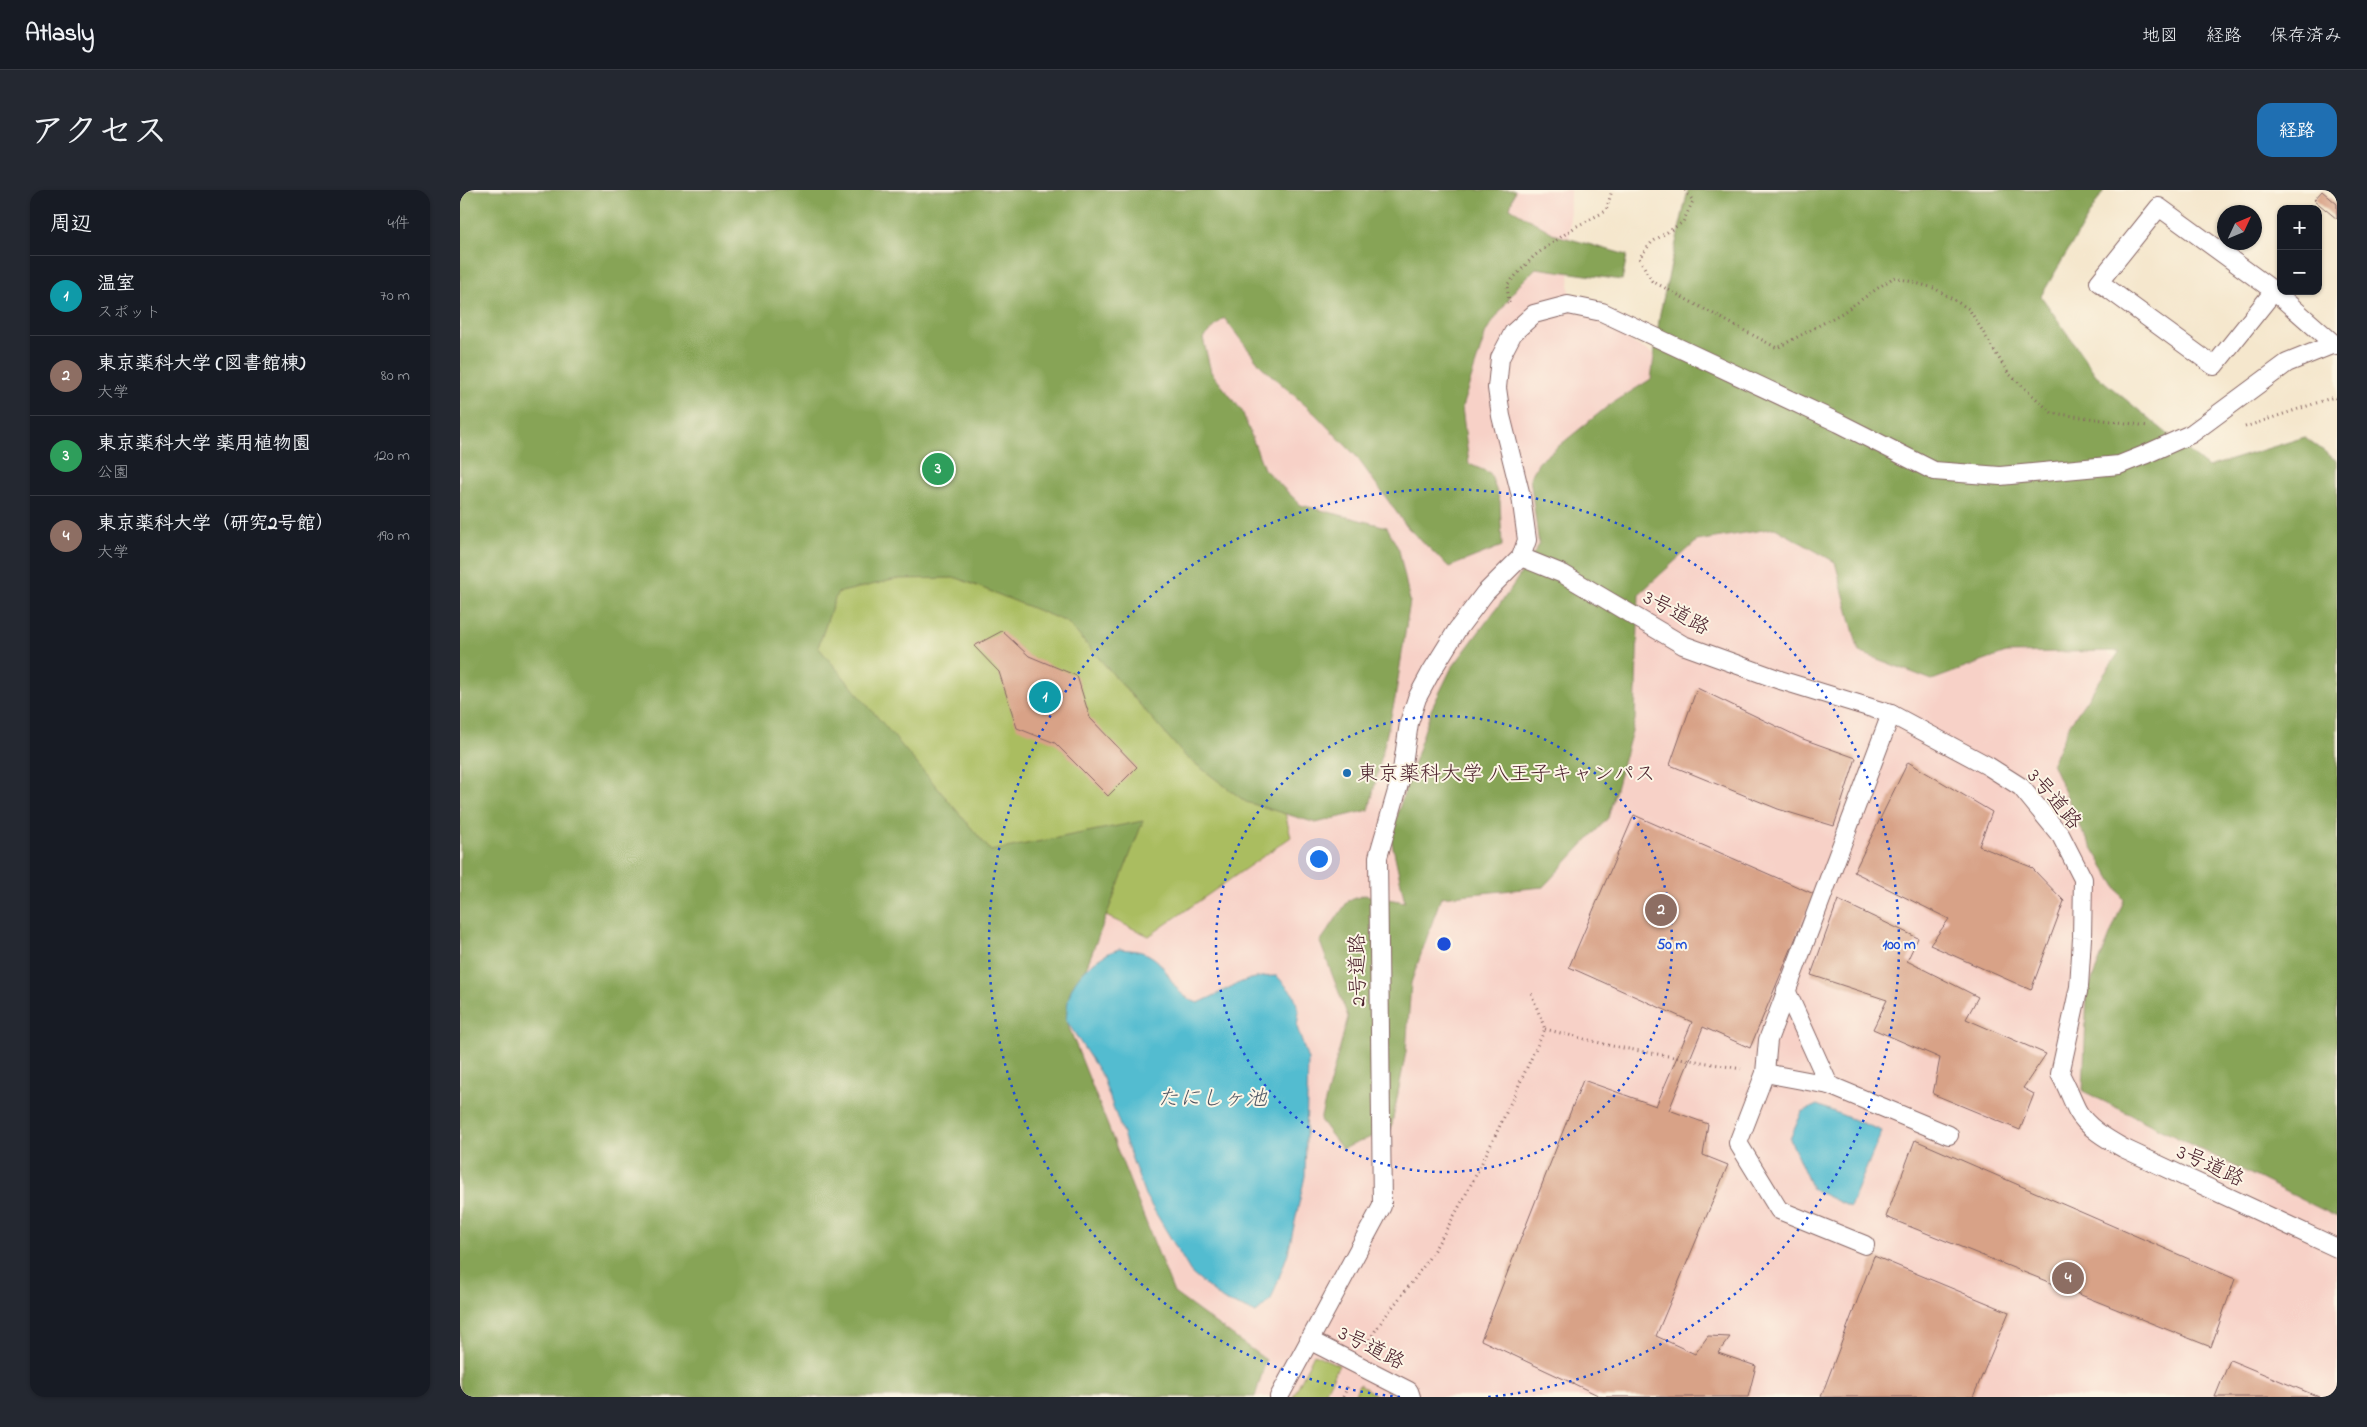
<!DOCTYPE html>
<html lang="ja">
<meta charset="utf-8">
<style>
body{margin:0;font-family:"Indie Flower","Klee One",sans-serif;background:#242831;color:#f1f3f6}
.controls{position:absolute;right:15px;top:15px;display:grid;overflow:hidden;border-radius:10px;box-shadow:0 1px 4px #0004}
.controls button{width:45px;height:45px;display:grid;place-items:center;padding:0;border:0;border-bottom:1px solid #363941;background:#171b24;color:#f1f3f6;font:25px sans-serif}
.compass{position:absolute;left:1757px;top:15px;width:45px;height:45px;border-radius:50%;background:#171b24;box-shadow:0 1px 4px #0004;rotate:46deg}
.you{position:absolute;left:858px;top:668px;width:18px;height:18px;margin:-12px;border:4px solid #fff;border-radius:50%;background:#1a73e8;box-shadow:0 0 0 8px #1a73e833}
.badge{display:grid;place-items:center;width:32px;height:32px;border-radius:50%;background:#1f6fb2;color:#fff;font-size:16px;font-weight:700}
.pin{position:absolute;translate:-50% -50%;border:2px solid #fff;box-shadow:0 1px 5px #0006}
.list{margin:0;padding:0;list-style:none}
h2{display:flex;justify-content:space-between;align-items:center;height:65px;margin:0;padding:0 20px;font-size:21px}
h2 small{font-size:16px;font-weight:400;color:#9ea1a6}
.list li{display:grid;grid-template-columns:32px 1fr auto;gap:15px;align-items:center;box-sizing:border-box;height:80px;padding:0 20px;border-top:1px solid #363941}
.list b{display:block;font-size:19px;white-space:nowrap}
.list p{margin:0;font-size:16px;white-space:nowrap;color:#9ea1a6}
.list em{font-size:16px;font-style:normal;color:#9ea1a6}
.map{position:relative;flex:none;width:1877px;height:1207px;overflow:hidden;border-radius:15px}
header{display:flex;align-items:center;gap:30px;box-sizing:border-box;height:70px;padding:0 25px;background:#171b24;border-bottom:1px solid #363941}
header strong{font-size:24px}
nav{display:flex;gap:28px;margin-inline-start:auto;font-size:18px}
.intro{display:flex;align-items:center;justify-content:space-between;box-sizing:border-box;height:120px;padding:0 30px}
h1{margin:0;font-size:35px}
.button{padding:12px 22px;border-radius:15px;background:#1f6fb2;color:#fff;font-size:18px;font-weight:700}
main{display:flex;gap:30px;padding:0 30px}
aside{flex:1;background:#171b24;border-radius:15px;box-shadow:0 1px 4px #0004}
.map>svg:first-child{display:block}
.built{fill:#f7d1c7}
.green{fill:#aabd61;stroke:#7a6e46}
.forest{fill:#87a457;stroke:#686241}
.water{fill:#53bcd0;stroke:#4e6e7e}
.building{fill:#d8a287}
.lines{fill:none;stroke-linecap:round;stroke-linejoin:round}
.lane-casing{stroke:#866564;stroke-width:20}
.path{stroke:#866564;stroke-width:3;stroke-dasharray:1 4;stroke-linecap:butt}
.lane{stroke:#fff;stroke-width:18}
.ring{fill:none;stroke:#1d4ed8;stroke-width:2.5;stroke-dasharray:2.5 5}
.poi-dot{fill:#1f6fb2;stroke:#fcf5e5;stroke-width:2}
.labels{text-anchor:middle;stroke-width:4;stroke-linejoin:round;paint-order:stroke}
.street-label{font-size:21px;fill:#4a1f2b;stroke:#fcf5e5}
.poi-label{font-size:21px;fill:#4a1f2b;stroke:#fcf5e5;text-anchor:start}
.water-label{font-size:22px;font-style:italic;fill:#4d5665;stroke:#fcf5e5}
.centre{fill:#1d4ed8;stroke:#fcf5e5;stroke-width:2.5}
.ring-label{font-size:15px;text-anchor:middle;font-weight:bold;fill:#1d4ed8;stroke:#fcf5e5;stroke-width:4;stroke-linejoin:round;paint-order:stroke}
</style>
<header>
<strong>Atlasly</strong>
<nav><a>地図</a><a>経路</a><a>保存済み</a></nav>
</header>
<div class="intro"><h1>アクセス</h1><a class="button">経路</a></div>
<main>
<aside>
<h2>周辺<small>4件</small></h2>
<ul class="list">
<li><span class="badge" style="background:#0f9aa8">1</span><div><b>温室</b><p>スポット</p></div><em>70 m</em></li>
<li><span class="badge" style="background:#8d6e63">2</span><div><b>東京薬科大学 (図書館棟)</b><p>大学</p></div><em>80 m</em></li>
<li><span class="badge" style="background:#2e9e5b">3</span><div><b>東京薬科大学 薬用植物園</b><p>公園</p></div><em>120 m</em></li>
<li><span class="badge" style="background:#8d6e63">4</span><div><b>東京薬科大学（研究2号館）</b><p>大学</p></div><em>190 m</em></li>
</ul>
</aside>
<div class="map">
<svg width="1877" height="1207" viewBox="0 0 1877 1207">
<rect width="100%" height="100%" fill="#fcf5e5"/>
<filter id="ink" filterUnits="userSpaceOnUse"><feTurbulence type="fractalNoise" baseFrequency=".02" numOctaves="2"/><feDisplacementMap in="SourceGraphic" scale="10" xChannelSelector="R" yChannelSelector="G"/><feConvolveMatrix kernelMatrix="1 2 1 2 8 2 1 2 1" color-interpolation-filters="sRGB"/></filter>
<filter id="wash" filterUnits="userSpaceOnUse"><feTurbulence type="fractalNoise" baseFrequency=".0096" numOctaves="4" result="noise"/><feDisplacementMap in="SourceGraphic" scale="20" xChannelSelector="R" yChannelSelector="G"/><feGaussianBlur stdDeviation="1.12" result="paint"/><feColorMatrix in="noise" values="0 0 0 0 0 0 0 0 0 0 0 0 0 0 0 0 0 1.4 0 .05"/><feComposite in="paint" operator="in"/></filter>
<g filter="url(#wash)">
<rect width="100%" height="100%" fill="#f5e7cd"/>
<path class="built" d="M0,0H1110L1109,115L1435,306L1731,244L1703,327L1632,455L1751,517L1877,721V1207H0Z"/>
<g class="green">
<path d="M698,115L831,647L689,746L538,676L273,444Z"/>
<path d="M854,1164L879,1175L863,1207H833Z"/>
<path d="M899,1194L919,1207H894Z"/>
</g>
<g class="forest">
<path d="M0,0H1055L1050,18L1096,45L1167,65L1162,90L1076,78L1057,97L1026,142L1002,217L1009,274L1030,283L1040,311L1042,356L989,377L947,337L896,266L855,224L801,176L764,128L743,148L751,182L782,221L804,279L841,315L927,337L939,360L950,411L935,509L909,620L856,633L786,612L725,566L607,432L497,388L437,389L377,403L358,457L531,661L683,631L606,830L714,1103L806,1170L795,1207H0Z"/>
<path d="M1228,0H1644L1581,106L1636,185L1748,277L1845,247L1877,271V1027L1623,901L1627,802L1664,710L1622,641L1592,573L1610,534L1660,461L1546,463L1472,490L1399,462L1375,372L1315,338L1237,351L1179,404L1175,530L1148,628L1083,697L981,707L951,793L946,862L931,939L882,959L860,930L888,827L860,752L888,711L904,705L945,712L931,648L939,619L971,520L991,479L1048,403L1079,355L1070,288L1079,272L1148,216L1191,189L1200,123Z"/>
</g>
<g class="water">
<path d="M659,759C668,760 680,760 689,765C712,777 708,803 738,813C770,800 780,786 817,786L834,805L839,821L837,837L848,870L845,986L828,1063L811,1110L796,1123L763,1110L732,1084L685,1005L642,886L606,830C607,822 607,811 610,803C616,783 640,765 659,759Z"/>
<path d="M1357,915L1422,941L1390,1017L1352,999L1330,949L1342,922Z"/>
</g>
<g id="blocks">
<g class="building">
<path d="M1862,1L1877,14V29L1854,10Z"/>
<path d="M542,441L569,466L617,486L630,528L677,577L648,606L595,553L557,538L539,482L514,456Z"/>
<path d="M1237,498L1343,549L1396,568L1374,636L1318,619L1210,575Z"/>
<path d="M1448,572L1532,622L1519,656L1571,677L1604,711L1571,800L1470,755L1489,729L1394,682Z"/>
<path d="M1174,625L1354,704L1290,858L1243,837L1209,920L1248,934L1243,965L1268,975L1196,1146L1235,1164L1248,1146L1270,1147L1258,1163L1296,1176L1288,1207H1142L1021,1150L1123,890L1196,916L1232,832L1109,777Z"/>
<path d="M1378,710L1458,748L1447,771L1518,807L1506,829L1586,864L1563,898L1574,904L1560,940L1473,904L1480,868L1413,839L1427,810L1351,785Z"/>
<path d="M1455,950L1775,1089L1751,1157L1426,1027Z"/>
<path d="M1414,1066L1549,1122L1513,1207H1361Z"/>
<path d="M1770,1170L1859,1207H1755Z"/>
</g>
</g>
</g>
<g filter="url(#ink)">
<use href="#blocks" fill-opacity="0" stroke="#866564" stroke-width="1"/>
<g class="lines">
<g class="lane-casing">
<g id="lane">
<path d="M1814,101L1754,176L1639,92L1699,17L1814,101L1874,154"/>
<path d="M1061,367L1103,384L1223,455L1320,490L1431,524L1528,576L1561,597L1601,646L1623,689L1622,748L1619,797L1600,884C1607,896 1611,908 1617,920C1626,937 1647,949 1663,958L1877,1058"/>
<path d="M1326,800L1369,895"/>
<path d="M1305,883L1369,895L1489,945"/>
<path d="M1405,1055L1319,1020L1278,953L1305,883L1308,850L1431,524"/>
<path d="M849,1150L949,1201L951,1207"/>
<path d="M819,1207L922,1016L918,667L941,587L949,533L957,508L971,482L997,440L1025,403L1061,367L1067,350L1061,306L1041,226L1037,198L1040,168L1053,143L1074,124L1108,115L1142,122L1379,233L1474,281L1540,286L1659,275L1684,265L1731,244L1827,173L1874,154L1877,156"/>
</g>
</g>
<g class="path">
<path d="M1225,0L1233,11L1223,32L1192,52L1179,68L1192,91L1317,158L1382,123L1434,87L1474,98L1509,119L1548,183L1592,223L1688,236"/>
<path d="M1049,113L1047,95L1074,66L1115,37L1146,21L1152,0"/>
<path d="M1785,237L1874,207L1877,209"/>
<path d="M1085,839L1152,856L1281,879"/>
<path d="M907,1154C923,1126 945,1103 963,1077C1012,1003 1047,919 1085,839L1071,803"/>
<path d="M883,1207L888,1196"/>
</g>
<use href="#lane" class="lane"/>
</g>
</g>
<g class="ring">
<circle cx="984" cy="754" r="228"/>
<path d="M940 1207A455 455 0 1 1 1028 1207"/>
</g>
<circle class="poi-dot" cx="887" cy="583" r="5"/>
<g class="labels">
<g class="street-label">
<text transform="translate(1217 422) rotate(28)" y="7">3号道路</text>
<text transform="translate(1595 609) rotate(50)" y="7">3号道路</text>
<text transform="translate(897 780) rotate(-91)" y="7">2号道路</text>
<text transform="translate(1751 975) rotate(25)" y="7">3号道路</text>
<text transform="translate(912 1157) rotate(27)" y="7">3号道路</text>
</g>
<g class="poi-label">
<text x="897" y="590">東京薬科大学 八王子キャンパス</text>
</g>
<g class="water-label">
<text x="752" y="915">たにしヶ池</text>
</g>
</g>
<circle cx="984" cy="754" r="8" class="centre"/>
<g class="ring-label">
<text x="1212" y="759">50 m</text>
<text x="1439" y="759">100 m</text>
</g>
</svg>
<div class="controls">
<button>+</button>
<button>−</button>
</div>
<svg class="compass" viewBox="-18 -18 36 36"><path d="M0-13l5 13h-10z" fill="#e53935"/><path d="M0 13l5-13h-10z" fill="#9ea1a6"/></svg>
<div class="you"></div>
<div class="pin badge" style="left:585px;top:507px;background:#0f9aa8">1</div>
<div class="pin badge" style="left:1201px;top:720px;background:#8d6e63">2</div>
<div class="pin badge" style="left:478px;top:279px;background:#2e9e5b">3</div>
<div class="pin badge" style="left:1608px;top:1088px;background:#8d6e63">4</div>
</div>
</main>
